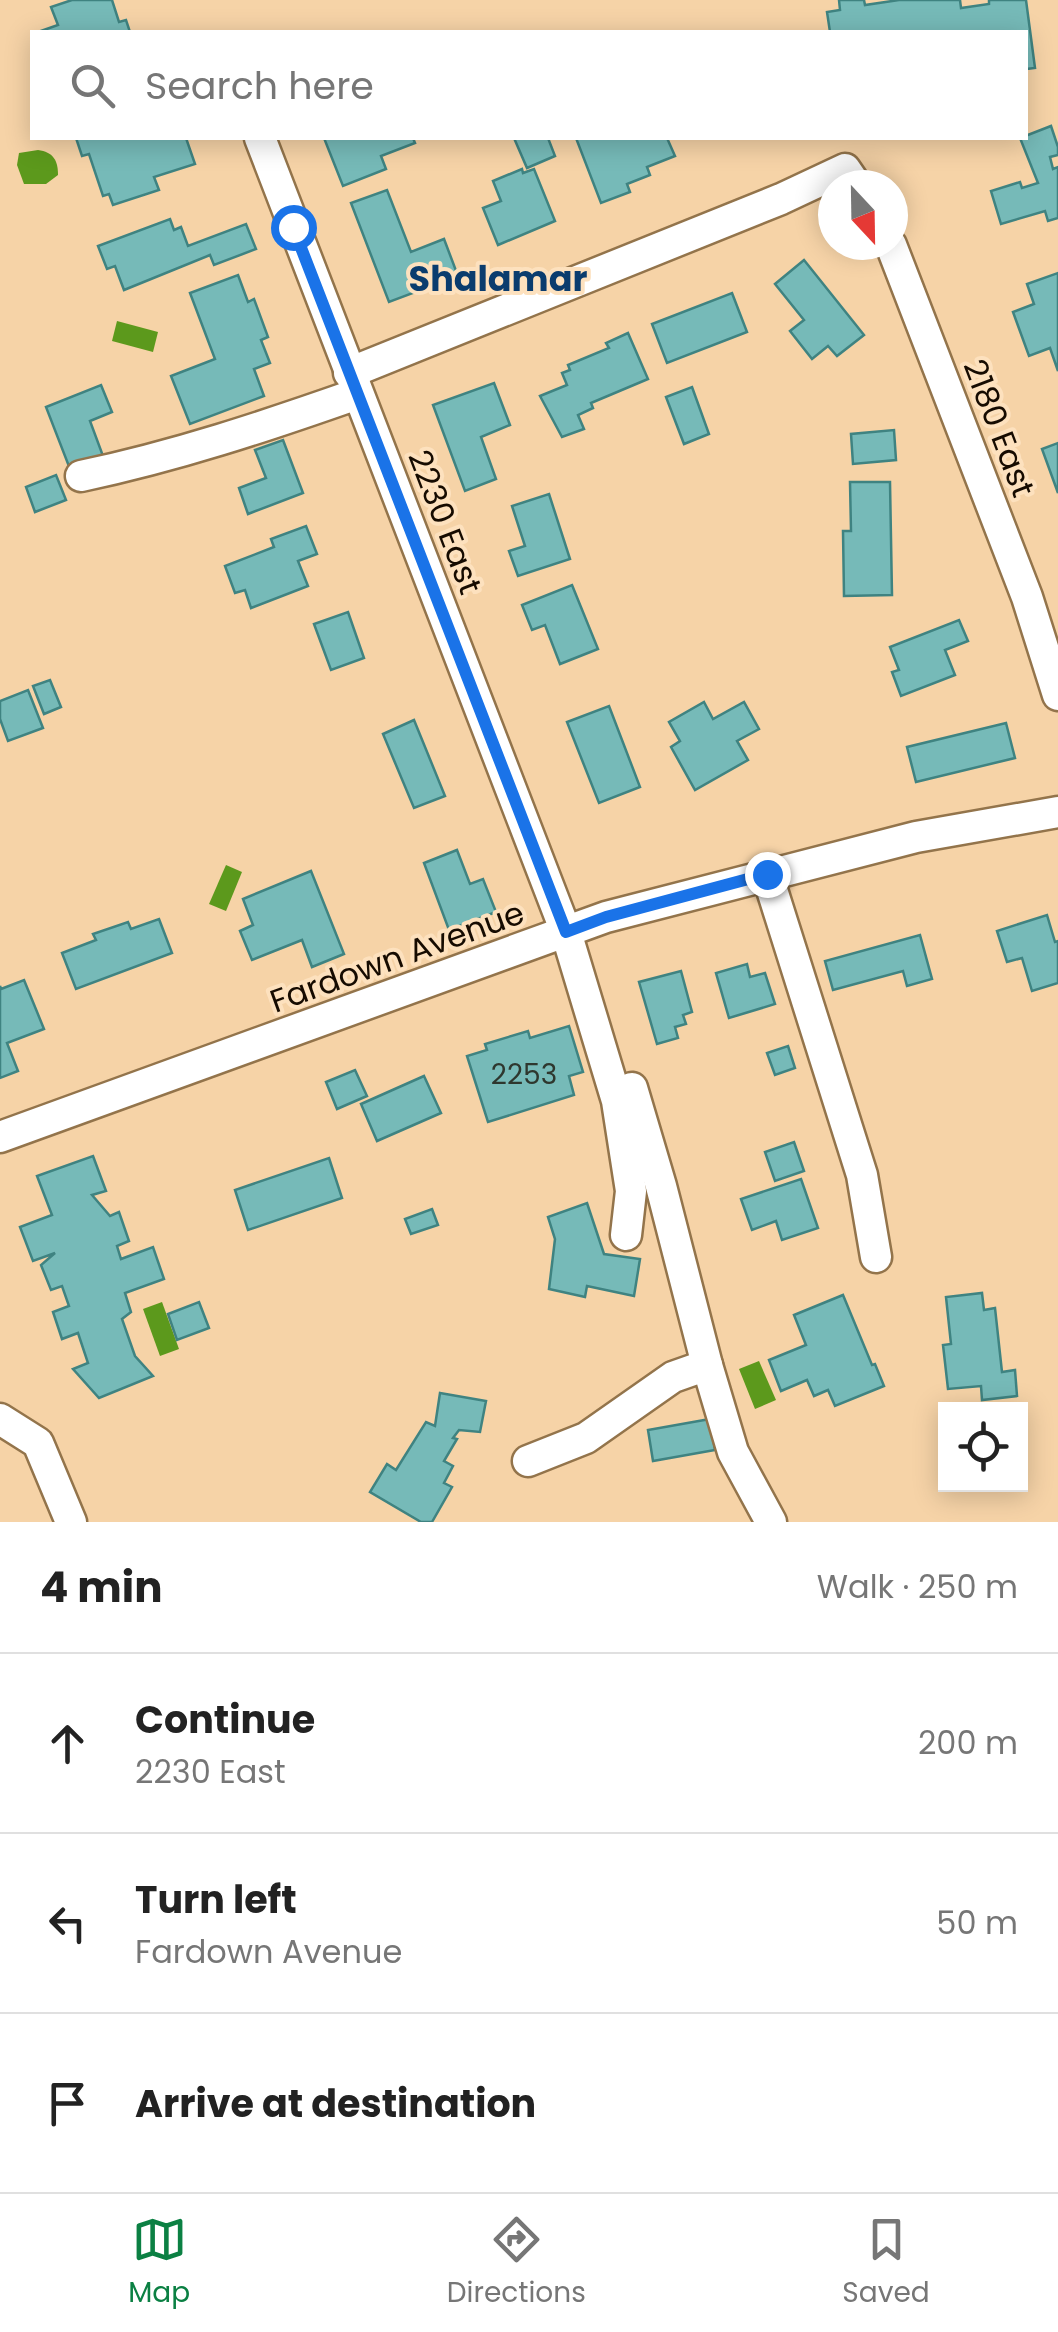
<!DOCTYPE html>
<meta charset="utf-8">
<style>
body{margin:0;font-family:Poppins,sans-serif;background:#f2f2f2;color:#222}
.controls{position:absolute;right:30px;bottom:30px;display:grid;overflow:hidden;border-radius:0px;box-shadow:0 5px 25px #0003}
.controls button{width:90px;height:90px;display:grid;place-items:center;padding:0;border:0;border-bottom:2px solid #e0e0e0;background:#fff;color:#222;font:50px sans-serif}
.compass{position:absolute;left:818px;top:170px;width:90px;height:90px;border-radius:50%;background:#fff;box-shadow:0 5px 25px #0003;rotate:158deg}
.stop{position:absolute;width:30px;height:30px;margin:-22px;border:8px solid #1a73e8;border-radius:50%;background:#fff}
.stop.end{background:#1a73e8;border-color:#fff;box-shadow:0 2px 10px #0008}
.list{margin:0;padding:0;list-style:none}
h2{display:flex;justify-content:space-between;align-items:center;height:130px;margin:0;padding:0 40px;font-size:42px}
h2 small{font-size:32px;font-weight:400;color:#767676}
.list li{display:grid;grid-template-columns:65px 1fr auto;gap:30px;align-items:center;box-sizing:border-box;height:180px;padding:0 40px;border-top:2px solid #e0e0e0}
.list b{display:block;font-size:38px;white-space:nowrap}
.list p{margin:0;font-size:32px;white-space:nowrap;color:#767676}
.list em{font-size:32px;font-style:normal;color:#767676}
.icon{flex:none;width:55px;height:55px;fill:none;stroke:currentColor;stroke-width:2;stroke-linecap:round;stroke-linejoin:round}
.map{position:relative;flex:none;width:1058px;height:1522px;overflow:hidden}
.search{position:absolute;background:#fff;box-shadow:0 5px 25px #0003;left:30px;right:30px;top:30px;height:110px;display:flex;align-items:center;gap:25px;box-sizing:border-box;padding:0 35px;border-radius:0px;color:#767676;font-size:38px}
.sheet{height:670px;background:#fff}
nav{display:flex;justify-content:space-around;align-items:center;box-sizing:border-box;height:140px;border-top:2px solid #e0e0e0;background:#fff;font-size:28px;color:#767676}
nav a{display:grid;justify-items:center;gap:5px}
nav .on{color:#0b8043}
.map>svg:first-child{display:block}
.water{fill:#5c991c}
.building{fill:#76bab8;stroke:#3f8381;stroke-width:2.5}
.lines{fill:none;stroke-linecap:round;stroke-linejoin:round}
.minor-casing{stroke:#93744b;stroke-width:35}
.minor{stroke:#fff;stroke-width:30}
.route{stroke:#1a73e8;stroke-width:12}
.labels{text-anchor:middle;stroke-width:8;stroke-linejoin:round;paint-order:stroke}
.number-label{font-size:28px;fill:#2e372e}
.street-label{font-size:32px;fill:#160b00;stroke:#fde1be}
.neighbourhood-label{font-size:35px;font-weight:bold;fill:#0a3c6e;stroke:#fde1be}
</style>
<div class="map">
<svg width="1058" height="1522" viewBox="0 0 1058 1522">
<rect width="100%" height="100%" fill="#f6d3a7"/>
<g class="water">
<path d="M38,150C53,152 58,160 58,175L46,184H24L17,165L19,153Z"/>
<path d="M117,321L158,332L153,352L112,341Z"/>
<path d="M226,865L242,872L226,911L209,904Z"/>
<path d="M162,1302L179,1349L160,1356L143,1309Z"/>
<path d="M759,1361L776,1400L755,1409L739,1369Z"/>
</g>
<g class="building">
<path d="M72,0H112L119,22L126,20L130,32H38L58,25L51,7Z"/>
<path d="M839,0H864L865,5L899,0H960L961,8L989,4V0H1026L1035,68L1026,69V32H830L827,12L840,10Z"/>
<path d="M1051,126L1058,147V155L1050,157L1053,169L1058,167V218L1048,221L1045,211L1001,224L991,191L1020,182L1022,188L1038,183L1020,138Z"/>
<path d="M76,138H186L195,164L154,177L159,190L113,205L109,194L103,196L89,154L82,156Z"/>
<path d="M324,138H413L415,143L381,156L386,169L343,186Z"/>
<path d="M514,138H548L555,156L527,168Z"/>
<path d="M576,138H667L675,156L647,167L650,175L627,184L630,192L601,203Z"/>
<path d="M522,169L523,173L534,169L555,221L498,245L483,208L501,201L493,181Z"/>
<path d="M387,190L411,252L444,239L458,276L389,302L351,203Z"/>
<path d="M170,219L174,230L181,227L188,246L246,224L256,249L214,265L210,255L124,290L115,266L107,269L98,246Z"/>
<path d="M804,260L864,335L837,356L828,346L812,359L790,331L804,320L775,284Z"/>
<path d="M1058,273V371L1050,348L1029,356L1013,312L1034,304L1027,284Z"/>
<path d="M238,275L248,302L254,299L268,337L261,340L270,363L254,369L264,396L190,424L171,376L215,359L190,293Z"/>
<path d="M732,293L747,332L667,363L652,324Z"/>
<path d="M628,333L648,379L591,403L593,408L578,415L584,429L562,437L540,396L567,385L562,373L570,370L568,365L609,348L606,343Z"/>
<path d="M494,383L510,425L481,437L496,479L465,491L433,405Z"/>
<path d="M101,385L112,412L90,421L103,456L70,469L46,407Z"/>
<path d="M692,387L709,434L684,444L666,397Z"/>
<path d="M894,430L896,460L853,464L851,434Z"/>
<path d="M283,440L303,493L248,514L239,488L266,478L255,450Z"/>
<path d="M1058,443V493L1042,449Z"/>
<path d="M56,475L66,500L35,512L26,487Z"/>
<path d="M850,482H890L892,595L844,596L843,531H851Z"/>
<path d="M549,494L570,559L518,576L509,551L525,546L512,506Z"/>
<path d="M306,526L317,554L298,561L308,586L251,608L245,590L235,593L225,566L274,547L271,539Z"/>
<path d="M572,585L598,649L560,664L545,625L532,630L522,605Z"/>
<path d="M348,612L364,658L331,670L314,624Z"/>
<path d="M959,620L968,641L945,650L955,675L901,696L892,672L899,670L890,647Z"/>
<path d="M50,680L61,707L44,714L33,686Z"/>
<path d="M28,690L43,728L8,741L0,719V701Z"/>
<path d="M704,702L713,719L744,702L759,729L737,741L748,760L695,790L671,747L680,741L669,722Z"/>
<path d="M609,706L640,787L599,803L567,722Z"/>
<path d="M414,720L445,796L414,808L383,734Z"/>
<path d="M1006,723L1015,758L916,782L907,747Z"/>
<path d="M457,850L470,884L483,879L496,912L449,930L424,863Z"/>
<path d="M311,871L344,954L312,967L302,940L252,960L240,931L253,925L243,899Z"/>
<path d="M1047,915L1055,942L1058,941V983L1032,991L1022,958L1007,962L997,931Z"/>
<path d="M159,919L172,953L76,989L62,953L96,940L93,934L128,922L131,929Z"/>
<path d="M920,935L932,979L907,986L903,971L833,990L825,961Z"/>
<path d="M747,964L750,977L765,973L775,1004L729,1018L716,973Z"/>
<path d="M681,971L692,1012L683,1015L686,1024L675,1027L678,1038L657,1044L639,982Z"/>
<path d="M24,980L44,1029L7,1043L18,1071L0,1078V986L1,989Z"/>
<path d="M569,1026L583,1072L569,1076L574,1095L488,1122L467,1056L487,1050L485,1044L528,1031L530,1038Z"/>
<path d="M788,1046L795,1068L775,1075L767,1053Z"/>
<path d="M355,1070L367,1096L337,1109L326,1082Z"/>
<path d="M424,1076L441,1113L377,1141L361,1104Z"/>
<path d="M794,1142L804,1171L775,1181L765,1152Z"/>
<path d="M93,1156L106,1191L92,1195L110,1216L119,1212L129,1241L117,1246L121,1259L153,1247L164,1279L125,1293L131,1312L122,1319L135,1356L153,1376L99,1398L73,1369L88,1363L78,1333L62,1339L53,1312L69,1306L62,1286L51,1290L41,1265L55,1253L33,1261L20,1227L52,1215L37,1176Z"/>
<path d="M329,1158L342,1198L248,1230L235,1190Z"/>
<path d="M801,1179L818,1228L782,1240L776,1221L752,1230L741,1199Z"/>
<path d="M587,1203L604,1254L640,1259L634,1296L587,1286L585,1297L549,1289L555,1239L548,1217Z"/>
<path d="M432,1209L438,1225L411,1234L405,1219Z"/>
<path d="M982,1293L984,1310L995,1308L1002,1372L1015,1370L1017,1396L982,1400L981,1386L948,1389L943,1345L951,1344L946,1297Z"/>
<path d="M843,1295L872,1365L875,1364L884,1386L835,1406L828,1390L814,1396L807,1380L781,1391L769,1360L806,1345L794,1315Z"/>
<path d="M199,1302L209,1328L177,1340L168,1314Z"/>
<path d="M440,1393L486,1401L480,1432L459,1430L453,1438L457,1439L444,1461L453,1466L444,1483L452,1487L432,1522H421L370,1492L387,1464L396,1470L426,1422L435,1426Z"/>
<path d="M710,1419L715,1450L653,1461L648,1430Z"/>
</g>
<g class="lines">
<g class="minor-casing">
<g id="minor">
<path d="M260,138L566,932L617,1101L631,1191L626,1235"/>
<path d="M891,245L1027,597L1058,695"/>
<path d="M349,373L781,199L845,169L856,185"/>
<path d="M81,476C176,456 266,426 357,394"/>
<path d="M767,874L862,1175L876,1257"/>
<path d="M632,1088L661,1186L707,1365"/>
<path d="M0,1137L606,917L916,837L1058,812"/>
<path d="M0,1419L38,1443L71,1522"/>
<path d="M528,1461L586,1438L673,1377L707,1365L733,1452L771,1522"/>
</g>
</g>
<use href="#minor" class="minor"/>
</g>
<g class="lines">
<path class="route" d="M293,227L566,932L606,917L767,874"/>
</g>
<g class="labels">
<g class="number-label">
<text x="524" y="1084">2253</text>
</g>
<g class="street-label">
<text transform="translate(999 428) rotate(69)" y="11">2180 East</text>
<text transform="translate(445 522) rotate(69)" y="11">2230 East</text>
<text transform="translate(397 957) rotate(-20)" y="11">Fardown Avenue</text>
</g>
<g class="neighbourhood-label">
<text x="498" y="291">Shalamar</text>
</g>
</g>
</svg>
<div class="controls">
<button><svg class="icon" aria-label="locate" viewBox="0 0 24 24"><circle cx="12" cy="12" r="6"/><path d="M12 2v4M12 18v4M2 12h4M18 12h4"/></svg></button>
</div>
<svg class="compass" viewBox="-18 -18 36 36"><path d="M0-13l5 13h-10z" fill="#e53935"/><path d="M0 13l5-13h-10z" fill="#767676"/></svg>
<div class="stop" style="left:293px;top:227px"></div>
<div class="stop end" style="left:767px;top:874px"></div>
<div class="search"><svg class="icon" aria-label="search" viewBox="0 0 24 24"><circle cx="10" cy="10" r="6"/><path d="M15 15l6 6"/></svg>Search here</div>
</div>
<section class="sheet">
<h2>4 min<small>Walk · 250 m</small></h2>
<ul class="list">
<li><svg class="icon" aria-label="ahead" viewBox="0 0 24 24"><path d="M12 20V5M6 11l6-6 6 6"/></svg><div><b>Continue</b><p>2230 East</p></div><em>200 m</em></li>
<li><svg class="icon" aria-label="left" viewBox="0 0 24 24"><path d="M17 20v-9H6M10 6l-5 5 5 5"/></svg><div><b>Turn left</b><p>Fardown Avenue</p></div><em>50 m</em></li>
<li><svg class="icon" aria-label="arrive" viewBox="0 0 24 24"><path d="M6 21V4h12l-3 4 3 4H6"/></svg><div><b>Arrive at destination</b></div></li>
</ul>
</section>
<nav>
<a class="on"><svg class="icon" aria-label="map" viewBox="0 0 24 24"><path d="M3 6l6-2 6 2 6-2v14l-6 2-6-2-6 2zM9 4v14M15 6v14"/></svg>Map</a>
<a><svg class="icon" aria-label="directions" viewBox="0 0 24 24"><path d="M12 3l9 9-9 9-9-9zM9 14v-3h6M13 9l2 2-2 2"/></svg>Directions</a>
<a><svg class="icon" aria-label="saved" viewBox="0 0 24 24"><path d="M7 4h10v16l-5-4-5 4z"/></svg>Saved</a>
</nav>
